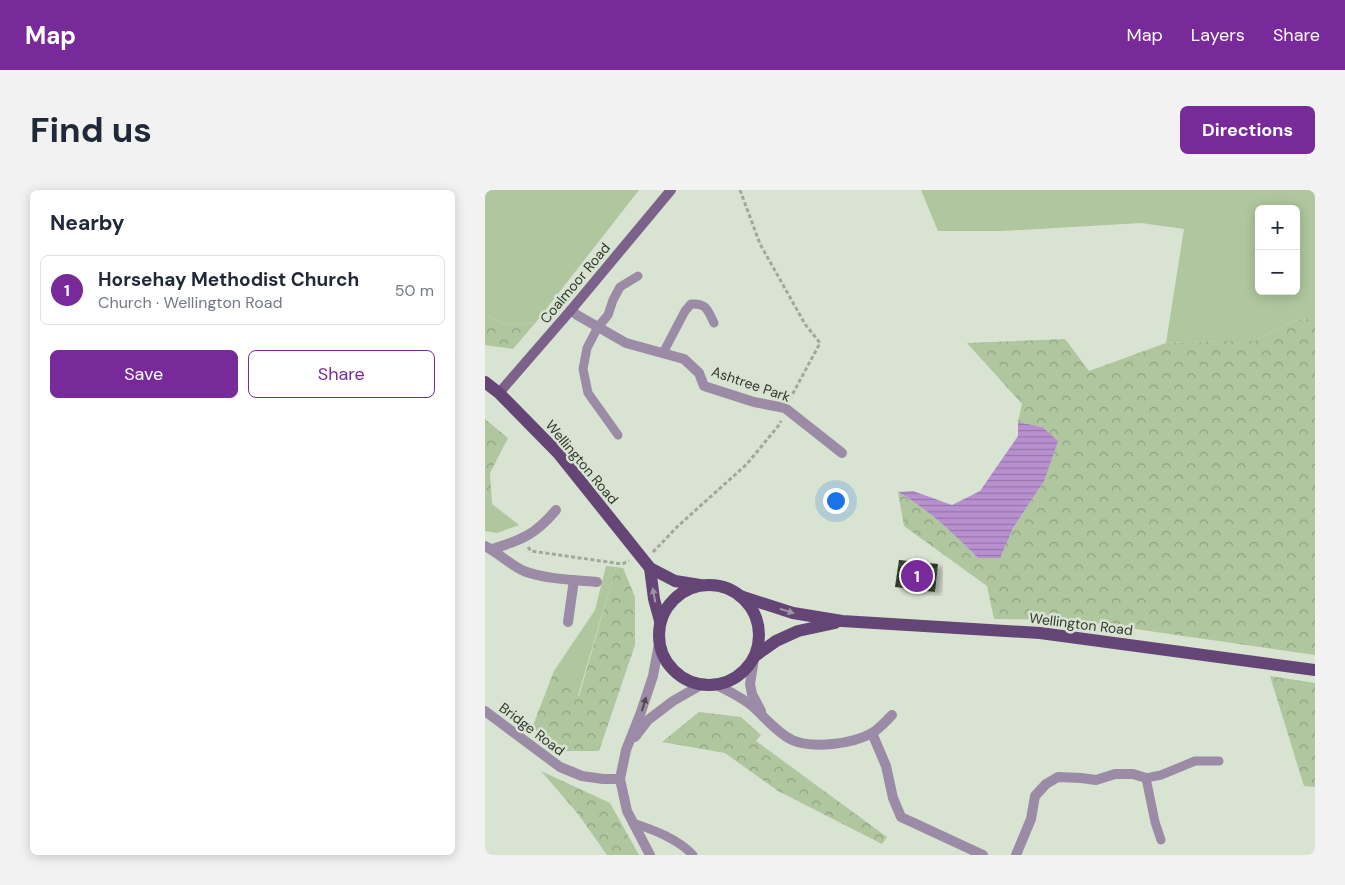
<!DOCTYPE html>
<meta charset="utf-8">
<style>
body{margin:0;font-family:"DM Sans",sans-serif;background:#f2f2f3;color:#1f2937}
.controls{position:absolute;right:15px;top:15px;display:grid;overflow:hidden;border-radius:8px;box-shadow:0 2px 12px #0003}
.controls button{width:45px;height:45px;display:grid;place-items:center;padding:0;border:0;border-bottom:1px solid #e0e1e3;background:#fff;color:#1f2937;font:25px sans-serif}
.you{position:absolute;left:350px;top:310px;width:18px;height:18px;margin:-12px;border:4px solid #fff;border-radius:50%;background:#1a73e8;box-shadow:0 0 0 8px #1a73e833}
.badge{display:grid;place-items:center;width:32px;height:32px;border-radius:50%;background:#782a9b;color:#fff;font-size:16px;font-weight:700}
.pin{position:absolute;translate:-50% -50%;border:2px solid #fff;box-shadow:0 1px 5px #0006}
.list{margin:0;padding:0;list-style:none}
h2{display:flex;justify-content:space-between;align-items:center;height:65px;margin:0;padding:0 20px;font-size:21px}
h2 small{font-size:16px;font-weight:400;color:#747a83}
.list li{display:grid;grid-template-columns:32px 1fr auto;gap:15px;align-items:center;box-sizing:border-box;height:70px;margin:0 10px 10px;padding:0 10px;border:1px solid #e0e1e3;border-radius:8px}
.list b{display:block;font-size:19px;white-space:nowrap}
.list p{margin:0;font-size:16px;white-space:nowrap;color:#747a83}
.list em{font-size:16px;font-style:normal;color:#747a83}
.actions{display:flex;gap:10px;padding:15px 20px}
.actions a{flex:1;padding:11px 0;border:1px solid #782a9b;border-radius:8px;text-align:center;font-size:18px;color:#782a9b}
.actions .main{background:#782a9b;color:#fff}
.map{position:relative;flex:none;width:830px;height:665px;overflow:hidden;border-radius:8px}
header{display:flex;align-items:center;gap:30px;box-sizing:border-box;height:70px;padding:0 25px;background:#782a9b;color:#fff}
header strong{font-size:24px}
nav{display:flex;gap:28px;margin-inline-start:auto;font-size:18px}
.intro{display:flex;align-items:center;justify-content:space-between;box-sizing:border-box;height:120px;padding:0 30px}
h1{margin:0;font-size:35px}
.button{padding:12px 22px;border-radius:8px;background:#782a9b;color:#fff;font-size:18px;font-weight:700}
main{display:flex;gap:30px;padding:0 30px}
aside{flex:1;background:#fff;border-radius:8px;box-shadow:0 2px 12px #0003}
.map>svg:first-child{display:block}
.grass{fill:#afc69e;fill-rule:evenodd}
.forest{fill:url(#forest-crowns)}
.water{fill:url(#water-rules)}
.building{fill:url(#building-cross-hatch);filter:url(#shadow)}
.lines{fill:none;stroke-linecap:round;stroke-linejoin:round}
.path{stroke:#a0a99b;stroke-width:3;stroke-dasharray:4 2.5;stroke-linecap:butt}
.lane{stroke:#9c8ba7;stroke-width:9}
.street{stroke:#9c8ba7;stroke-width:10}
.secondary{stroke:#7c628b;stroke-width:10}
.primary{stroke:#654576;stroke-width:12}
.oneway{fill:#9e94a4}
.oneway2{fill:#4d4d4e}
.labels{text-anchor:middle;stroke-width:5;stroke-linejoin:round;paint-order:stroke}
.street-label{font-size:14px;fill:#333831;stroke:#d8e3d1}
</style>
<header>
<strong>Map</strong>
<nav><a>Map</a><a>Layers</a><a>Share</a></nav>
</header>
<div class="intro"><h1>Find us</h1><a class="button">Directions</a></div>
<main>
<aside>
<h2>Nearby<small></small></h2>
<ul class="list">
<li><span class="badge">1</span><div><b>Horsehay Methodist Church</b><p>Church · Wellington Road</p></div><em>50 m</em></li>
</ul>
<div class="actions"><a class="main">Save</a><a>Share</a></div>
</aside>
<div class="map">
<svg width="830" height="665" viewBox="0 0 830 665">
<defs>
<pattern id="forest-crowns" width="20" height="18" patternUnits="userSpaceOnUse" patternTransform="scale(1.25)"><rect width="20" height="18" fill="#afc69e"/><path d="M2 6a3 3 0 1 1 6 0M12 15a3 3 0 1 1 6 0" fill="none" stroke="#8fa281"/></pattern>
<pattern id="water-rules" width="6" height="5" patternUnits="userSpaceOnUse" patternTransform="scale(1.25)"><rect width="6" height="5" fill="#b890d0"/><path d="M0 2.5h6" fill="none" stroke="#9677a9"/></pattern>
<pattern id="building-cross-hatch" width="8" height="8" patternUnits="userSpaceOnUse" patternTransform="scale(1.25)"><rect width="8" height="8" fill="#2f3729"/><path d="M0 0l8 8M0 8l8-8" fill="none" stroke="#454c40"/></pattern>
<filter id="shadow"><feDropShadow dx="5.5" dy="3" stdDeviation="2.5" flood-color="#0004"/></filter>
</defs>
<rect width="100%" height="100%" fill="#d8e3d1"/>
<g class="grass">
<path d="M0,0H154L51,132L20,135L0,124Z"/>
<path d="M436,0H830V128L807,131L770,151H731L681,153L699,39L656,33L517,41H453ZM774,19H811V101H774Z"/>
<path d="M7,314L34,335L12,343L0,341V325Z"/>
<path d="M121,376L131,377L93,506L69,481L110,420Z"/>
</g>
<g class="forest">
<path d="M0,124L20,135L51,132L28,159L0,155Z"/>
<path d="M830,128V465L588,430L509,429L502,396L419,336L413,302C443,319 469,344 493,368H514L528,338L559,291L557,237L533,232L537,214L482,153L580,149L604,181L681,153L731,151H770L807,131Z"/>
<path d="M0,229L23,248L5,283L7,314L0,325Z"/>
<path d="M131,377L138,378L150,407V455L114,561H79L47,538L69,481L94,506Z"/>
<path d="M785,486L830,493V597L819,596Z"/>
<path d="M214,522L256,527L276,545L271,551L402,647L397,654L293,601L240,563L177,552Z"/>
<path d="M56,581L125,613L154,665H122L93,624Z"/>
</g>
<path class="water" d="M533,232L557,237L573,251L559,291L528,338L515,368H493C469,344 443,319 413,302L428,301L467,315L495,301L533,246Z"/>
<path class="building" d="M414,370L453,374L450,402L410,397Z"/>
<g class="lines">
<g class="path">
<path d="M255,0L275,54L320,134L335,153L306,207"/>
<path d="M43,357L46,361L137,374L144,371"/>
<path d="M168,362L193,336L262,274L294,235L296,231"/>
</g>
<g class="lane">
<path d="M178,163L200,121L206,114C222,113 223,121 229,133"/>
<path d="M133,245L103,203L98,179L102,158L113,137L123,125L128,110L135,97L153,86"/>
<path d="M148,633C169,640 193,649 208,665"/>
<path d="M676,650L670,632L661,588L676,585L710,571H734"/>
</g>
<g class="street">
<path d="M86,120L92,125L141,153L199,169L214,183L219,196L269,212L300,218L357,263"/>
<path d="M0,356C14,363 25,375 39,381C59,389 90,390 112,392"/>
<path d="M7,359C37,350 51,344 71,320"/>
<path d="M83,432L89,390"/>
<path d="M269,469L265,494L267,504L276,521"/>
<path d="M232,495C243,501 256,507 266,515C279,526 291,542 307,550C327,559 368,554 387,543C394,539 401,531 407,525"/>
<path d="M0,521L75,577L97,586L118,589H135"/>
<path d="M387,543L401,576L408,608L416,627L498,665"/>
<path d="M150,547L163,530L188,511L216,495"/>
<path d="M165,665L142,621L135,589L141,560L156,522L168,486L174,454"/>
<path d="M531,665L546,629L550,606L561,594L573,587L596,588L611,590L630,584H648L661,588"/>
</g>
<path class="secondary" d="M14,203L86,120L186,0"/>
<g class="primary">
<path d="M0,192L14,203L73,263L165,378L190,391L215,395"/>
<path d="M165,378L169,409L175,431"/>
<circle cx="224" cy="445" r="50"/>
<path d="M255,406L308,423L357,431L555,443L830,480"/>
<path d="M270,466L291,451L313,441L350,433"/>
</g>
</g>
<defs><path id="oneway-solid" d="M-6-.8H1V-3.2L6.5 0L1 3.2V.8H-6Z" transform="scale(1.25)"/></defs>
<g class="oneway">
<use href="#oneway-solid" transform="translate(169 405) rotate(-100)"/>
<use href="#oneway-solid" transform="translate(302 421) rotate(17)"/>
</g>
<use class="oneway2" href="#oneway-solid" transform="translate(159 514) rotate(-73)"/>
<g class="labels">
<g class="street-label">
<text transform="translate(90 93) rotate(-50)" y="5">Coalmoor Road</text>
<text transform="translate(266 194) rotate(19)" y="5">Ashtree Park</text>
<text transform="translate(97 272) rotate(50)" y="5">Wellington Road</text>
<text transform="translate(596 434) rotate(7)" y="5">Wellington Road</text>
<text transform="translate(47 539) rotate(37)" y="5">Bridge Road</text>
</g>
</g>
</svg>
<div class="controls">
<button>+</button>
<button>−</button>
</div>
<div class="you"></div>
<div class="pin badge" style="left:432px;top:386px">1</div>
</div>
</main>
